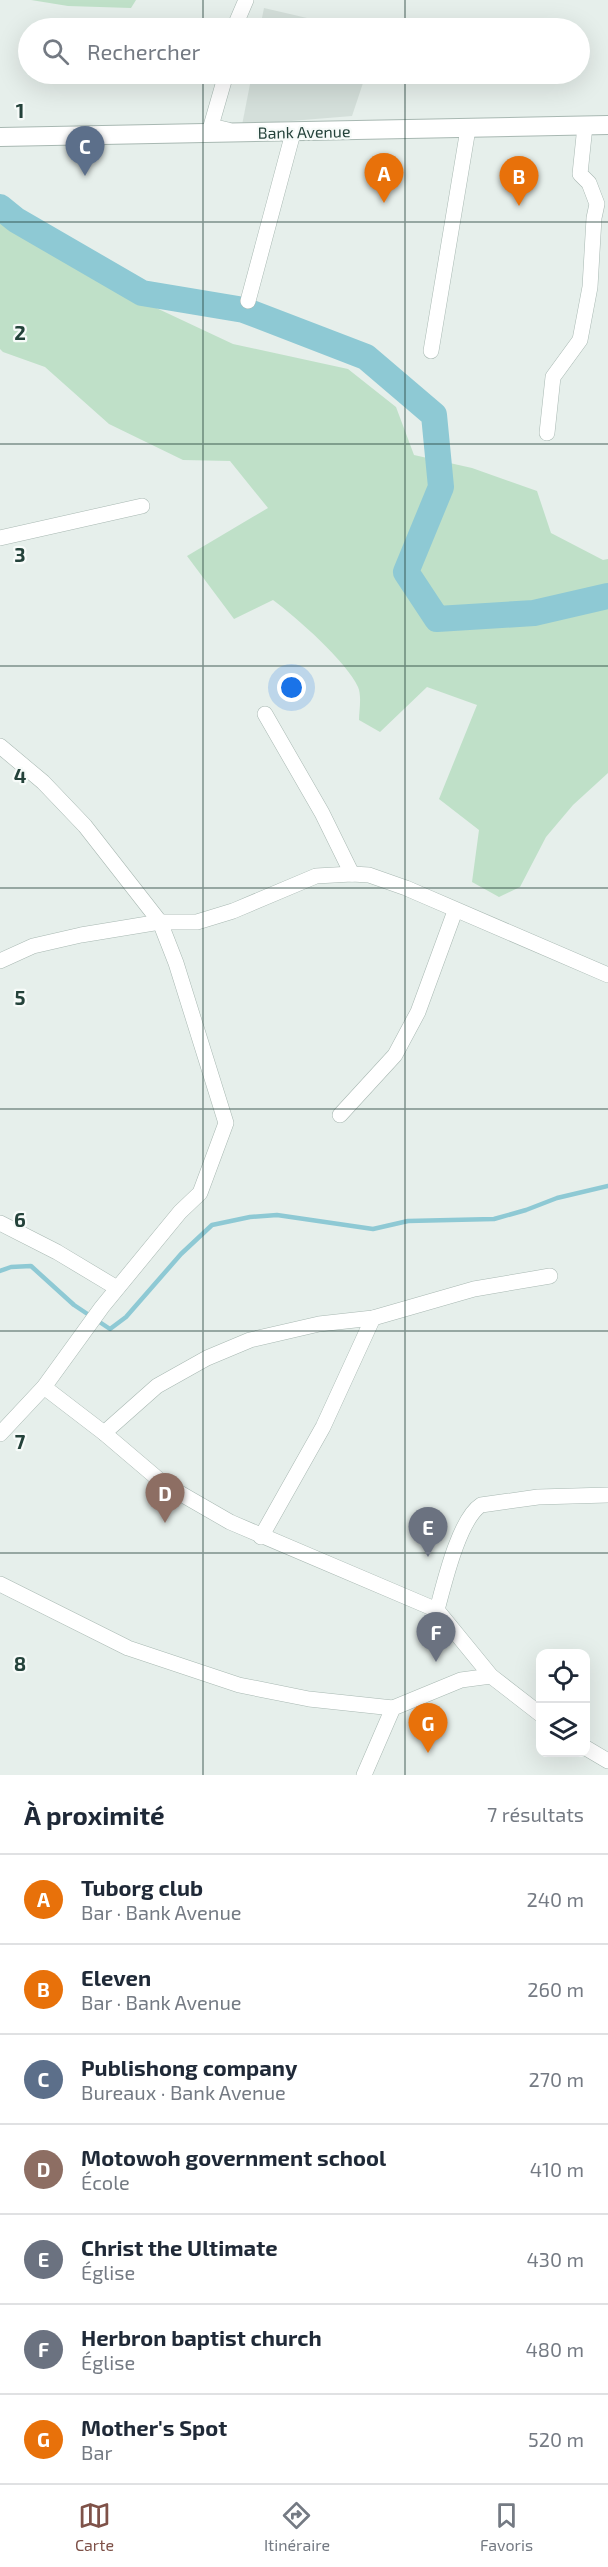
<!DOCTYPE html>
<html lang="fr">
<meta charset="utf-8">
<style>
body{margin:0;font-family:"Exo 2",sans-serif;background:#f2f2f3;color:#1f2937}
.controls{position:absolute;right:18px;bottom:18px;display:grid;overflow:hidden;border-radius:12px;box-shadow:0 6px 24px #0002}
.controls button{width:54px;height:54px;display:grid;place-items:center;padding:0;border:0;border-bottom:2px solid #e0e1e3;background:#fff;color:#1f2937;font:30px sans-serif}
.you{position:absolute;left:292px;top:688px;width:21px;height:21px;margin:-15px;border:4px solid #fff;border-radius:50%;background:#1a73e8;box-shadow:0 0 0 9px #1a73e833}
.badge{display:grid;place-items:center;width:39px;height:39px;border-radius:50%;background:#7f5249;color:#fff;font-size:20px;font-weight:700}
.pin{position:absolute;translate:-50% -50px;filter:drop-shadow(0 2px 3px #0008)}
.pin::after{content:'';position:absolute;top:32px;width:21px;height:18px;background:inherit;clip-path:polygon(0 0,100% 0,50% 100%)}
.list{margin:0;padding:0;list-style:none}
h2{display:flex;justify-content:space-between;align-items:center;height:78px;margin:0;padding:0 24px;font-size:26px}
h2 small{font-size:20px;font-weight:400;color:#747a83}
.list li{display:grid;grid-template-columns:39px 1fr auto;gap:18px;align-items:center;box-sizing:border-box;height:90px;padding:0 24px;border-top:2px solid #e0e1e3}
.list b{display:block;font-size:22px;white-space:nowrap}
.list p{margin:0;font-size:20px;white-space:nowrap;color:#747a83}
.list em{font-size:20px;font-style:normal;color:#747a83}
.icon{flex:none;width:33px;height:33px;fill:none;stroke:currentColor;stroke-width:2;stroke-linecap:round;stroke-linejoin:round}
.map{position:relative;flex:none;width:608px;height:1775px;overflow:hidden}
.search{position:absolute;background:#fff;box-shadow:0 6px 24px #0002;left:18px;right:18px;top:18px;height:66px;display:flex;align-items:center;gap:15px;box-sizing:border-box;padding:0 21px;border-radius:33px;color:#747a83;font-size:22px}
.sheet{height:708px;background:#fff}
nav{display:flex;justify-content:space-around;align-items:center;box-sizing:border-box;height:84px;border-top:2px solid #e0e1e3;background:#fff;font-size:16px;color:#747a83}
nav a{display:grid;justify-items:center;gap:3px}
nav .on{color:#7f5249}
.map>svg:first-child{display:block}
.built{fill:#d4dfda}
.green{fill:#bfe0c8}
.lines{fill:none;stroke-linecap:round;stroke-linejoin:round}
.stream{stroke:#8ec9d4;stroke-width:4.5}
.river{stroke:#8ec9d4;stroke-width:26}
.minor-casing{stroke:#a8b8b2;stroke-width:16}
.tertiary-casing{stroke:#a8b8b2;stroke-width:20}
.minor{stroke:#fff;stroke-width:15}
.tertiary{stroke:#fff;stroke-width:18}
.grid{fill:none;stroke:#24423a;stroke-width:1.5;stroke-opacity:0.55}
.labels{text-anchor:middle;stroke-width:4.5;stroke-linejoin:round;paint-order:stroke}
.street-label{font-size:16px;fill:#24423a;stroke:#f7fbf9}
.grid-label{font-size:20px;text-anchor:middle;font-weight:bold;fill:#24423a;stroke:#f7fbf9;stroke-width:4.5;stroke-linejoin:round;paint-order:stroke}
</style>
<div class="map">
<svg width="608" height="1775" viewBox="0 0 608 1775">
<rect width="100%" height="100%" fill="#e6efeb"/>
<g class="built">
<path d="M264,8L350,28H260Z"/>
<path d="M252,74H366L352,116L242,125Z"/>
</g>
<g class="green">
<path d="M31,0H136L131,8L68,6Z"/>
<path d="M0,220L103,283L233,344L348,369L396,407L414,455L472,468L537,491L551,533L603,560L608,559V773L573,805L546,837L520,887L499,897L472,882L479,830L439,799L477,705L427,687L380,732L359,720C359,711 362,696 358,687C347,662 296,617 273,600L234,619L187,556L268,508L230,461L183,460L109,424L45,367L3,352L0,349Z"/>
</g>
<g class="lines">
<path class="stream" d="M0,1271L11,1267L31,1266L74,1305L110,1329L126,1317L181,1254L212,1225L250,1217L277,1215L373,1229L408,1221L494,1219L526,1210L557,1198L608,1186"/>
<path class="river" d="M0,207L16,220L142,293L244,310L366,357L434,415L441,487L406,572L437,619L534,613L608,596"/>
<g class="minor-casing">
<g id="minor">
<path d="M234,28L246,0"/>
<path d="M226,74L211,126L228,130"/>
<path d="M248,301L293,133"/>
<path d="M431,351L468,129"/>
<path d="M547,433L553,377L580,340L590,287L594,218L597,204L589,183L580,174L585,126"/>
<path d="M0,538L142,506"/>
<path d="M265,714L322,813L352,874"/>
<path d="M0,746L43,782L85,826L160,922L176,963L226,1123L200,1193L180,1212L102,1307L44,1387L0,1434"/>
<path d="M0,961L33,946L81,935L160,922H197L233,911L316,876L352,874L369,875L406,888L608,975"/>
<path d="M340,1115L395,1055L418,1012L455,911"/>
<path d="M0,1223L57,1252L117,1288"/>
<path d="M44,1387L104,1433L164,1484L230,1522L437,1610L491,1676L540,1714"/>
<path d="M104,1433L157,1386L207,1358L250,1340L319,1324L373,1318L474,1289L550,1276"/>
<path d="M261,1537L323,1427L373,1318"/>
<path d="M0,1584L128,1648L239,1685L309,1699L393,1708"/>
<path d="M437,1610C444,1584 459,1519 481,1505L538,1497L608,1495"/>
<path d="M586,1748L608,1761"/>
<path d="M364,1775L393,1708L461,1680L491,1676"/>
</g>
</g>
<g class="tertiary-casing">
<path id="tertiary" d="M0,137L608,125"/>
</g>
<use href="#minor" class="minor"/>
<use href="#tertiary" class="tertiary"/>
</g>
<path class="grid" d="M203,0V28M405,0V28M203,74V1775M405,74V1775M0,222H608M0,444H608M0,666H608M0,888H608M0,1109H608M0,1331H608M0,1553H608"/>
<g class="labels">
<g class="street-label">
<text transform="translate(304 132) rotate(-1)" y="6">Bank Avenue</text>
</g>
</g>
<g class="grid-label">
<text x="20" y="118">1</text>
<text x="20" y="340">2</text>
<text x="20" y="562">3</text>
<text x="20" y="783">4</text>
<text x="20" y="1005">5</text>
<text x="20" y="1227">6</text>
<text x="20" y="1449">7</text>
<text x="20" y="1671">8</text>
</g>
</svg>
<div class="controls">
<button><svg class="icon" aria-label="locate" viewBox="0 0 24 24"><circle cx="12" cy="12" r="6"/><path d="M12 2v4M12 18v4M2 12h4M18 12h4"/></svg></button>
<button><svg class="icon" aria-label="layers" viewBox="0 0 24 24"><path d="M12 4l9 5-9 5-9-5zM3 14l9 5 9-5"/></svg></button>
</div>
<div class="you"></div>
<div class="pin badge" style="left:384px;top:203px;background:#e8710a">A</div>
<div class="pin badge" style="left:519px;top:206px;background:#e8710a">B</div>
<div class="pin badge" style="left:85px;top:176px;background:#5c6f8a">C</div>
<div class="pin badge" style="left:165px;top:1523px;background:#8d6e63">D</div>
<div class="pin badge" style="left:428px;top:1557px;background:#6b7280">E</div>
<div class="pin badge" style="left:436px;top:1662px;background:#6b7280">F</div>
<div class="pin badge" style="left:428px;top:1753px;background:#e8710a">G</div>
<div class="search"><svg class="icon" aria-label="search" viewBox="0 0 24 24"><circle cx="10" cy="10" r="6"/><path d="M15 15l6 6"/></svg>Rechercher</div>
</div>
<section class="sheet">
<h2>À proximité<small>7 résultats</small></h2>
<ul class="list">
<li><span class="badge" style="background:#e8710a">A</span><div><b>Tuborg club</b><p>Bar · Bank Avenue</p></div><em>240 m</em></li>
<li><span class="badge" style="background:#e8710a">B</span><div><b>Eleven</b><p>Bar · Bank Avenue</p></div><em>260 m</em></li>
<li><span class="badge" style="background:#5c6f8a">C</span><div><b>Publishong company</b><p>Bureaux · Bank Avenue</p></div><em>270 m</em></li>
<li><span class="badge" style="background:#8d6e63">D</span><div><b>Motowoh government school</b><p>École</p></div><em>410 m</em></li>
<li><span class="badge" style="background:#6b7280">E</span><div><b>Christ the Ultimate</b><p>Église</p></div><em>430 m</em></li>
<li><span class="badge" style="background:#6b7280">F</span><div><b>Herbron baptist church</b><p>Église</p></div><em>480 m</em></li>
<li><span class="badge" style="background:#e8710a">G</span><div><b>Mother's Spot</b><p>Bar</p></div><em>520 m</em></li>
</ul>
</section>
<nav>
<a class="on"><svg class="icon" aria-label="map" viewBox="0 0 24 24"><path d="M3 6l6-2 6 2 6-2v14l-6 2-6-2-6 2zM9 4v14M15 6v14"/></svg>Carte</a>
<a><svg class="icon" aria-label="directions" viewBox="0 0 24 24"><path d="M12 3l9 9-9 9-9-9zM9 14v-3h6M13 9l2 2-2 2"/></svg>Itinéraire</a>
<a><svg class="icon" aria-label="saved" viewBox="0 0 24 24"><path d="M7 4h10v16l-5-4-5 4z"/></svg>Favoris</a>
</nav>
